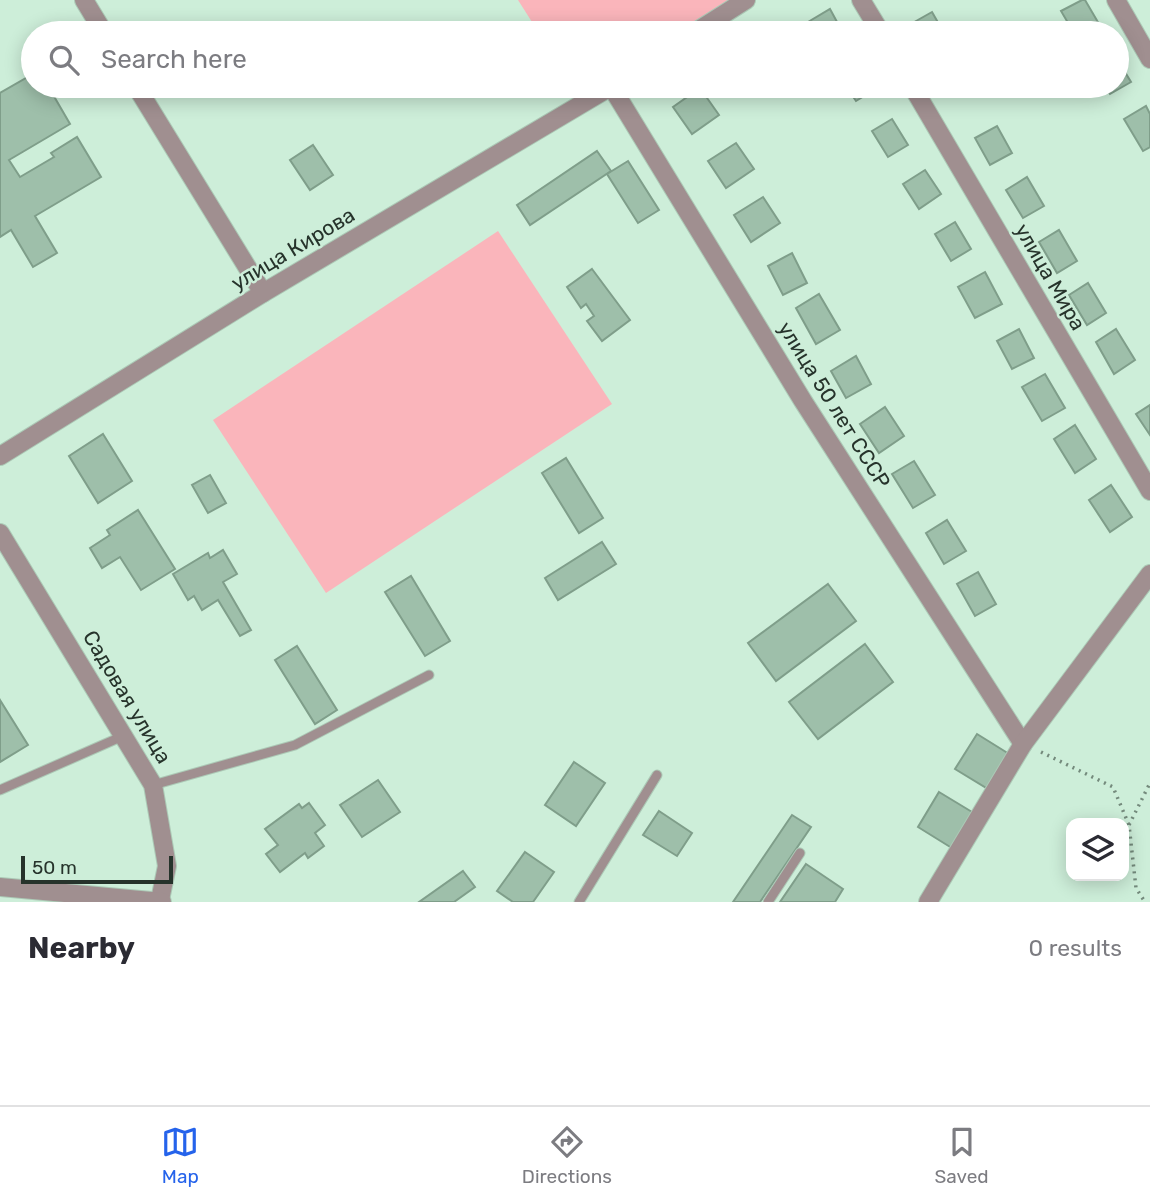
<!DOCTYPE html>
<meta charset="utf-8">
<style>
body{margin:0;font-family:Rubik,sans-serif;background:#f2f2f3;color:#2b2b33}
.controls{position:absolute;right:21px;bottom:21px;display:grid;overflow:hidden;border-radius:14px;box-shadow:0 4px 18px #0003}
.controls button{width:63px;height:63px;display:grid;place-items:center;padding:0;border:0;border-bottom:2px solid #e1e1e2;background:#fff;color:#2b2b33;font:35px sans-serif}
.scale{position:absolute;left:21px;bottom:18px;width:152px;box-sizing:border-box;padding-left:7px;border:4px solid #26332b;border-top:0;font-size:19px;line-height:24px;white-space:nowrap;color:#26332b;-webkit-text-stroke:5px #cdeed9;paint-order:stroke}
.list{margin:0;padding:0;list-style:none}
h2{display:flex;justify-content:space-between;align-items:center;height:91px;margin:0;padding:0 28px;font-size:30px}
h2 small{font-size:23px;font-weight:400;color:#7c7c81}
.icon{flex:none;width:38px;height:38px;fill:none;stroke:currentColor;stroke-width:2;stroke-linecap:round;stroke-linejoin:round}
.map{position:relative;flex:none;width:1150px;height:902px;overflow:hidden}
.search{position:absolute;background:#fff;box-shadow:0 4px 18px #0003;left:21px;right:21px;top:21px;height:77px;display:flex;align-items:center;gap:18px;box-sizing:border-box;padding:0 24px;border-radius:38px;color:#7c7c81;font-size:26px}
.sheet{height:203px;background:#fff}
nav{display:flex;justify-content:space-around;align-items:center;box-sizing:border-box;height:98px;border-top:2px solid #e1e1e2;background:#fff;font-size:19px;color:#7c7c81}
nav a{display:grid;justify-items:center;gap:4px}
nav .on{color:#2563eb}
.map>svg:first-child{display:block}
.green{fill:#fab5bb}
.building{fill:#9ebfaa;stroke:#7f9e8a;stroke-width:2}
.lines{fill:none;stroke-linecap:round;stroke-linejoin:round}
.lane-casing{stroke:#acc9b6;stroke-width:11}
.street-casing{stroke:#acc9b6;stroke-width:20}
.path{stroke:#748a7c;stroke-width:3.5;stroke-dasharray:2 5;stroke-linecap:butt}
.lane{stroke:#a08f90;stroke-width:9}
.street{stroke:#a08f90;stroke-width:18}
.labels{text-anchor:middle;stroke-width:5;stroke-linejoin:round;paint-order:stroke}
.street-label{font-size:21px;fill:#26332b;stroke:#cdeed9}
</style>
<div class="map">
<svg width="1150" height="902" viewBox="0 0 1150 902">
<rect width="100%" height="100%" fill="#cdeed9"/>
<g class="green">
<path d="M518,0H738L683,33H539Z"/>
<path d="M498,231L612,404L326,593L213,420Z"/>
</g>
<g class="building">
<path d="M1082,0H1085L1102,29L1094,33H1074L1061,11Z"/>
<path d="M830,9L843,33H815L808,22Z"/>
<path d="M932,12L944,33H914L909,25Z"/>
<path d="M1117,59L1131,82L1110,94L1105,86H1117Z"/>
<path d="M33,74V86H48L70,124L9,160L20,177L54,157L51,153L77,137L101,177L35,216L57,253L33,267L11,230L0,237V93Z"/>
<path d="M846,86H875L877,88L856,101Z"/>
<path d="M700,88L719,115L692,134L673,107Z"/>
<path d="M1146,106L1150,114V147L1143,151L1124,119Z"/>
<path d="M892,119L908,145L888,157L872,131Z"/>
<path d="M997,126L1012,153L990,165L975,138Z"/>
<path d="M736,143L754,169L726,188L708,161Z"/>
<path d="M313,145L333,175L310,190L290,160Z"/>
<path d="M597,151L611,171L530,225L517,205Z"/>
<path d="M628,161L659,210L638,223L607,174Z"/>
<path d="M925,170L941,194L919,209L903,184Z"/>
<path d="M1027,177L1044,206L1023,218L1006,190Z"/>
<path d="M763,197L780,223L751,242L734,215Z"/>
<path d="M955,222L971,249L951,261L935,234Z"/>
<path d="M1059,230L1077,261L1057,273L1039,242Z"/>
<path d="M792,253L807,283L783,295L768,266Z"/>
<path d="M592,269L630,320L602,341L587,321L594,316L586,304L581,308L567,287Z"/>
<path d="M985,272L1002,304L975,318L958,287Z"/>
<path d="M1088,283L1106,313L1087,325L1069,295Z"/>
<path d="M819,294L840,330L816,344L796,308Z"/>
<path d="M1019,329L1034,358L1012,369L997,341Z"/>
<path d="M1116,329L1135,360L1114,374L1096,342Z"/>
<path d="M856,356L871,384L846,398L831,371Z"/>
<path d="M1045,374L1065,408L1042,421L1022,387Z"/>
<path d="M1150,405V435L1136,414Z"/>
<path d="M885,407L904,436L879,453L860,424Z"/>
<path d="M1075,425L1096,459L1075,473L1054,439Z"/>
<path d="M103,434L132,481L98,503L69,456Z"/>
<path d="M566,458L603,518L579,533L542,473Z"/>
<path d="M914,461L935,495L913,508L892,474Z"/>
<path d="M210,475L226,503L208,513L192,485Z"/>
<path d="M1111,485L1132,517L1110,532L1089,500Z"/>
<path d="M138,510L175,569L141,590L120,557L102,568L90,548L110,535L107,530Z"/>
<path d="M947,520L966,551L944,564L926,533Z"/>
<path d="M602,542L616,564L558,600L545,578Z"/>
<path d="M223,550L237,574L223,582L251,630L240,636L218,600L202,610L194,596L188,600L173,574L208,553L210,558Z"/>
<path d="M978,572L996,604L975,616L957,584Z"/>
<path d="M411,576L450,641L425,656L385,592Z"/>
<path d="M828,584L856,621L776,681L748,643Z"/>
<path d="M865,644L893,682L818,739L789,702Z"/>
<path d="M297,646L337,710L315,724L275,660Z"/>
<path d="M0,700L28,745L0,762Z"/>
<path d="M977,734L1014,757L993,792L955,769Z"/>
<path d="M574,762L605,783L576,826L545,805Z"/>
<path d="M378,780L400,812L362,837L340,805Z"/>
<path d="M939,792L977,815L955,850L918,827Z"/>
<path d="M309,803L325,825L315,833L324,846L308,858L305,853L280,872L266,854L278,845L265,829L299,804L302,808Z"/>
<path d="M659,811L692,833L677,856L643,835Z"/>
<path d="M792,815L811,827L760,902H733Z"/>
<path d="M525,852L554,872L533,902H513L497,891Z"/>
<path d="M806,864L843,889L835,902H780Z"/>
<path d="M463,871L475,887L454,902H419Z"/>
</g>
<g class="lines">
<g class="lane-casing">
<g id="lane">
<path d="M153,785L295,745L429,675"/>
<path d="M0,790L123,736"/>
<path d="M579,902L657,775"/>
<path d="M768,902L800,853"/>
</g>
</g>
<g class="street-casing">
<g id="street">
<path d="M84,0L104,33"/>
<path d="M861,0L881,33"/>
<path d="M1116,0L1150,59"/>
<path d="M694,33L746,0"/>
<path d="M136,86L263,293"/>
<path d="M611,86L803,401L1023,744"/>
<path d="M912,86L1150,491"/>
<path d="M0,456L263,293L612,86"/>
<path d="M0,533L153,785L167,866L160,900"/>
<path d="M0,887L162,902"/>
<path d="M928,902L1023,744L1150,574"/>
</g>
</g>
<g class="path">
<path d="M1041,752L1113,787L1129,825L1136,888L1145,902"/>
<path d="M1129,825L1150,783"/>
</g>
<use href="#lane" class="lane"/>
<use href="#street" class="street"/>
</g>
<g class="labels">
<g class="street-label">
<text transform="translate(293 249) rotate(-31)" y="7">улица Кирова</text>
<text transform="translate(1050 277) rotate(60)" y="7">улица Мира</text>
<text transform="translate(834 405) rotate(58)" y="7">улица 50 лет СССР</text>
<text transform="translate(127 697) rotate(59)" y="7">Садовая улица</text>
</g>
</g>
</svg>
<div class="controls">
<button><svg class="icon" aria-label="layers" viewBox="0 0 24 24"><path d="M12 4l9 5-9 5-9-5zM3 14l9 5 9-5"/></svg></button>
</div>
<div class="scale">50 m</div>
<div class="search"><svg class="icon" aria-label="search" viewBox="0 0 24 24"><circle cx="10" cy="10" r="6"/><path d="M15 15l6 6"/></svg>Search here</div>
</div>
<section class="sheet">
<h2>Nearby<small>0 results</small></h2>
<ul class="list">
</ul>
</section>
<nav>
<a class="on"><svg class="icon" aria-label="map" viewBox="0 0 24 24"><path d="M3 6l6-2 6 2 6-2v14l-6 2-6-2-6 2zM9 4v14M15 6v14"/></svg>Map</a>
<a><svg class="icon" aria-label="directions" viewBox="0 0 24 24"><path d="M12 3l9 9-9 9-9-9zM9 14v-3h6M13 9l2 2-2 2"/></svg>Directions</a>
<a><svg class="icon" aria-label="saved" viewBox="0 0 24 24"><path d="M7 4h10v16l-5-4-5 4z"/></svg>Saved</a>
</nav>
